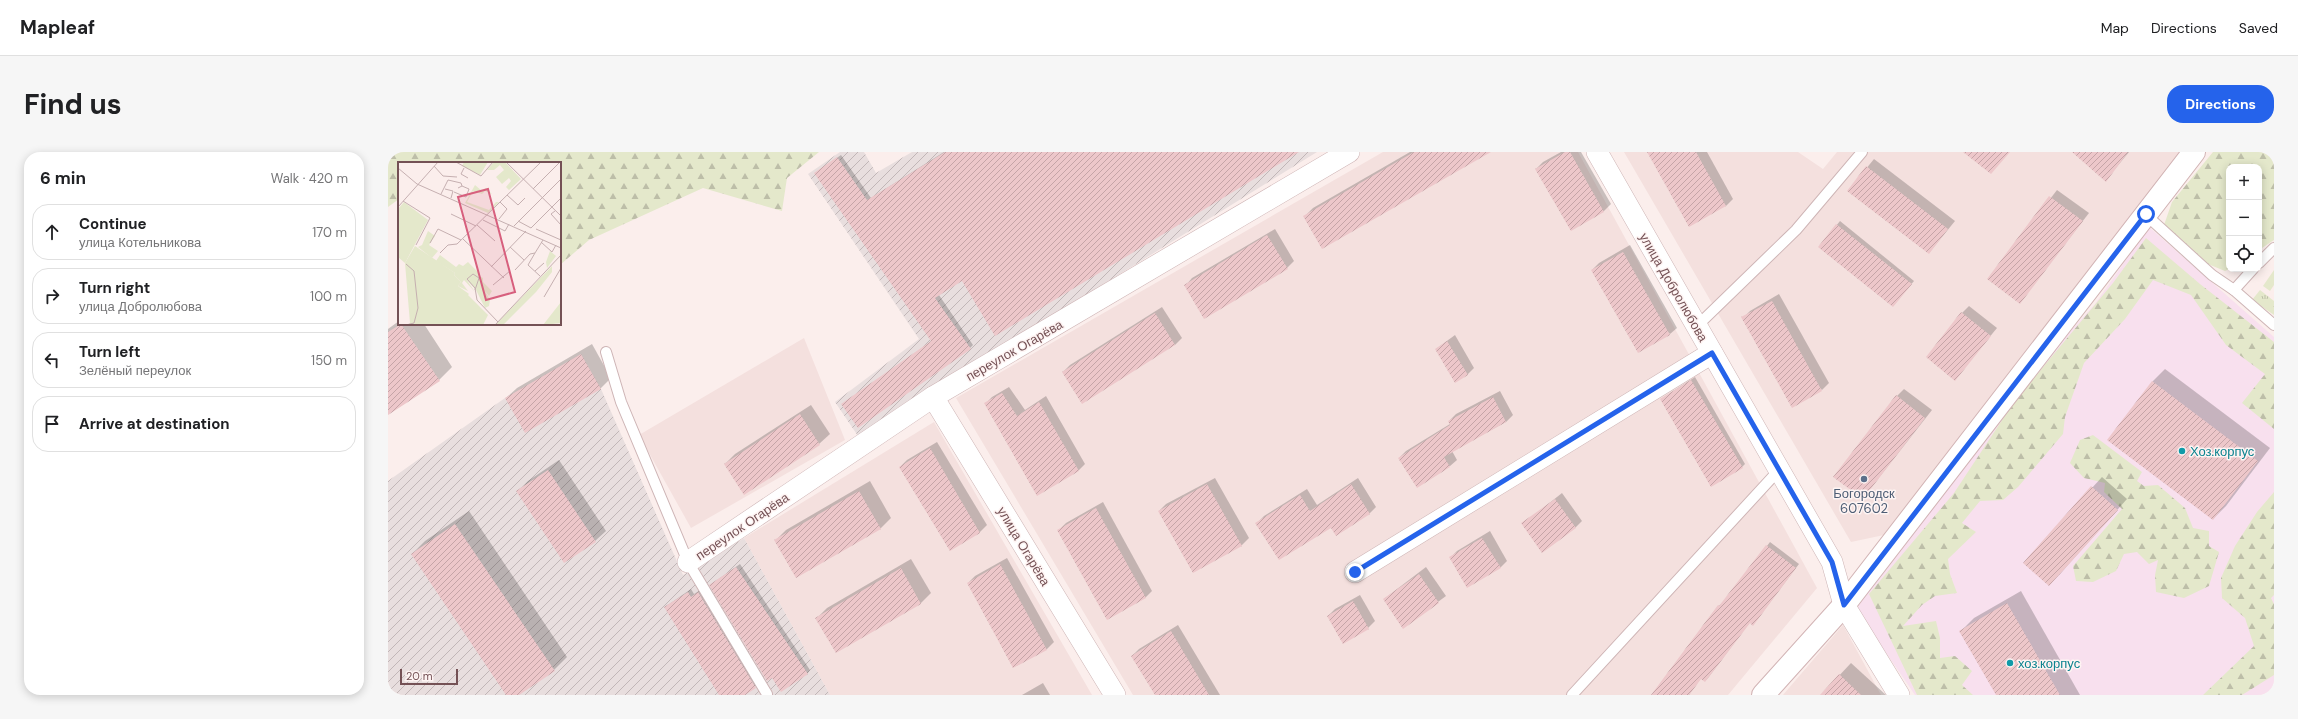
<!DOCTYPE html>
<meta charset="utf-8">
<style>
body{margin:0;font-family:"DM Sans",sans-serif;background:#f6f6f6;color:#202124}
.controls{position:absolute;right:12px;top:12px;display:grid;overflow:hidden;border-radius:8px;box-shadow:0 2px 10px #0003}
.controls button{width:36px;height:36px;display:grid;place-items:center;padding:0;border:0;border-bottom:1px solid #e0e0e0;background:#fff;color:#202124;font:20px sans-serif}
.scale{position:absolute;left:12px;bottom:10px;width:58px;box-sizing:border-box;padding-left:4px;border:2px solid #745155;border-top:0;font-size:11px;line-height:14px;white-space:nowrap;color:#745155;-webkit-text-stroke:3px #fef4f3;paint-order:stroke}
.stop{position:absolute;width:12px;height:12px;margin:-9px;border:3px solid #2563eb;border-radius:50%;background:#fff}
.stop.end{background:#2563eb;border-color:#fff;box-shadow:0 1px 4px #0008}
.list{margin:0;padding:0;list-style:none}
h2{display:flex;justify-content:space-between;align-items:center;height:52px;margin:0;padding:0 16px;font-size:17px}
h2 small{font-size:13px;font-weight:400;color:#757577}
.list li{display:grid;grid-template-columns:26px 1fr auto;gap:12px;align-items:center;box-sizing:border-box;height:56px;margin:0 8px 8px;padding:0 8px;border:1px solid #e0e0e0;border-radius:16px}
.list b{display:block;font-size:15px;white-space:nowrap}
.list p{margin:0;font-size:13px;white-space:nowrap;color:#757577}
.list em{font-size:13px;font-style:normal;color:#757577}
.icon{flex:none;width:22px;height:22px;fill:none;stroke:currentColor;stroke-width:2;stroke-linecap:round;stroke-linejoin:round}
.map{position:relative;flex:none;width:1886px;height:543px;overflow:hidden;border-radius:16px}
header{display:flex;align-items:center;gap:24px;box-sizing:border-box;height:56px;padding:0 20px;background:#fff;border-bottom:1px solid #e0e0e0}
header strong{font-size:19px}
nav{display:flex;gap:22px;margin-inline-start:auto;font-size:14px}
.intro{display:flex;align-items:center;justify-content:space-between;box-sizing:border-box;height:96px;padding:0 24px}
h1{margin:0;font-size:28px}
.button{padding:10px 18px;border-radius:16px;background:#2563eb;color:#fff;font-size:14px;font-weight:700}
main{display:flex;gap:24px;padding:0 24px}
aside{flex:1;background:#fff;border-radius:16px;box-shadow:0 2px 10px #0003}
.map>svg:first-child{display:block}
.residential{fill:#f4e0de}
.industrial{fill:url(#industrial-furrows)}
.medical{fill:#f8e0ee}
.grass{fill:url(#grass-tufts)}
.forest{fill:url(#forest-firs)}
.shadow{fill:#0003}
.building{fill:url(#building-hatch)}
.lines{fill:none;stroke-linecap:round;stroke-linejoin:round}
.lane-casing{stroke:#ceb5b6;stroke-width:12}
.street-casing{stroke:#ceb5b6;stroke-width:22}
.secondary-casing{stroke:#d1b3b4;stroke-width:24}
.lane{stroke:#fff;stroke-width:10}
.street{stroke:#fff;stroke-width:21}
.secondary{stroke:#fff;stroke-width:22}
.route{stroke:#2563eb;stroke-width:5}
.culture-dot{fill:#0f9aa8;stroke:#fef4f3;stroke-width:1.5}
.service-dot{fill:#5c6f8a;stroke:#fef4f3;stroke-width:1.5}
.labels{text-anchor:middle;stroke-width:3;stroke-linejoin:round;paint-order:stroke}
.street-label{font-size:13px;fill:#745155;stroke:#fef4f3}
.culture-label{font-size:13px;fill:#0d838f;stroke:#fef4f3;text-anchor:start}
.service-label{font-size:13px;fill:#4e5e75;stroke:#fef4f3}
.inset-road{fill:none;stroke:#c5afb0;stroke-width:1}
.view{fill:#d75f7d;fill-opacity:0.15;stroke:#d75f7d;stroke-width:2}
.inset-edge{fill:none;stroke:#745155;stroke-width:2}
</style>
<header>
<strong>Mapleaf</strong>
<nav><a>Map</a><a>Directions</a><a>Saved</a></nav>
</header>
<div class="intro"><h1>Find us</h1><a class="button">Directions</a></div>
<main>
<aside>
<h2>6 min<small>Walk · 420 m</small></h2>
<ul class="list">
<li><svg class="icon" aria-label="ahead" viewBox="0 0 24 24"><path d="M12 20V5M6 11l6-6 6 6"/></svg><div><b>Continue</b><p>улица Котельникова</p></div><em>170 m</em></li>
<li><svg class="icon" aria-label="right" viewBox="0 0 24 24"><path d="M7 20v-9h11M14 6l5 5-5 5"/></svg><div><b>Turn right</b><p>улица Добролюбова</p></div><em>100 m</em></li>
<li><svg class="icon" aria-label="left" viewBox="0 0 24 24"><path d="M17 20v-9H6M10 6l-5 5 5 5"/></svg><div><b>Turn left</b><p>Зелёный переулок</p></div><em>150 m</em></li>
<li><svg class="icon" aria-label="arrive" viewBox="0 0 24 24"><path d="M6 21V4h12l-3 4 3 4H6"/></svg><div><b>Arrive at destination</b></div></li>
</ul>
</aside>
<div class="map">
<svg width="1886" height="543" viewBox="0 0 1886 543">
<defs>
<pattern id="industrial-furrows" width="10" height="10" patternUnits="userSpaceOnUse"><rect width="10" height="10" fill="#e8dede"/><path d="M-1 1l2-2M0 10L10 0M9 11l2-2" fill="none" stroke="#c1b6b7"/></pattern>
<pattern id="grass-tufts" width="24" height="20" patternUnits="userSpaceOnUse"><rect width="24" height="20" fill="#e4e8cb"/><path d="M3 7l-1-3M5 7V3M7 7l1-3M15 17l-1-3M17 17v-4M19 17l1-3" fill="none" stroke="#bdbea8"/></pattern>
<pattern id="forest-firs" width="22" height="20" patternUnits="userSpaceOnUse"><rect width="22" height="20" fill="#e4e8cb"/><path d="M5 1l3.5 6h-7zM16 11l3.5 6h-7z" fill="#bdbea8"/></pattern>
<pattern id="building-hatch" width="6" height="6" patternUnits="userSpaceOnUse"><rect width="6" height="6" fill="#edc7ca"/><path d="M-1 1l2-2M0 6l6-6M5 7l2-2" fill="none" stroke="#c5a4a7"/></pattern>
</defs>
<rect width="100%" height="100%" fill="#fbeeec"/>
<g class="residential">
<path d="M995,0H1190L1429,436L1340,543H745L568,246Z"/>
<path d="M1236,0H1410L1435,17L1449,0H1800L1496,383L1463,390Z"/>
<path d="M416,186L457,288L303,376L251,283Z"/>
<path d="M546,270L704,543H442L356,386Z"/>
<path d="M1455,473L1493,543H1395Z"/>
</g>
<g class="industrial">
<path d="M452,0H476L488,21L524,0H929L470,284L447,250L531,187L420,22Z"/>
<path d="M193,202L213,237L295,423L356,386L442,543H0V329L117,246Z"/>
</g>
<path class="medical" d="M1761,75L1886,185V543H1527L1468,457L1575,298L1707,152Z"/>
<g class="grass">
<path d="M1886,118V133L1882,139L1875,134Z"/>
<path d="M1872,138L1886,149V163L1864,148Z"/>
</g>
<g class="forest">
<path d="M0,0H431L399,26L394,59L315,36L201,88L172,113V11H11V47L0,55Z"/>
<path d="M1825,0H1886V88L1871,98V15H1841V117L1837,119L1810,108L1776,73L1784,50Z"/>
<path d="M1758,86L1812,132L1886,190V277L1854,251L1877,222L1838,193L1803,143L1765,128L1737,167L1696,211L1677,265L1675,282L1630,335L1615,348L1592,349L1574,371L1588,380L1560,407L1562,422L1569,441L1547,444L1534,453L1515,474L1548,469L1552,486V506L1567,504L1584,519L1574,533L1585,543H1529L1481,442L1566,341L1626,250L1725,131Z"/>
<path d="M1705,283L1754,320L1749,329L1756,334L1770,333L1797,356L1805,376L1821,379V394L1831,400L1821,434L1796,446L1768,440L1767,423L1770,408L1761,412L1749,400L1736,402L1728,419L1705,430L1688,429L1685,414L1734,357L1716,340L1717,331L1696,326L1682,311L1692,288Z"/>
<path d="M1886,340V443L1883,446L1886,452V523L1854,543H1815L1866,494L1857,466L1834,446L1833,426L1847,394L1869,360Z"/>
</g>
<g class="shadow">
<path d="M556,0H909L574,128L551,143L585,193L582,196L544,189L431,18L453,3L483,46Z"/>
<path d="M1022,0H1099L916,65L925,56Z"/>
<path d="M1173,0H1193L1223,52L1216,59L1183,78L1148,17L1155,10Z"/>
<path d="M1260,0H1319L1345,47L1338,54Z"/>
<path d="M1694,0H1741L1718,28Z"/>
<path d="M1486,7L1567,69L1541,101L1460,39Z"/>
<path d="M1669,38L1701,61L1632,150L1601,126Z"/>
<path d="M1452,69L1526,129L1505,154L1431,95Z"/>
<path d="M887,77L906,109L899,116L798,133L804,126Z"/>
<path d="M1242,93L1289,176L1282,182L1204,118L1211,111Z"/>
<path d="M1391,142L1441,231L1434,238L1355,166L1362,159Z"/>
<path d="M1581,154L1609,176L1567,227L1574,161Z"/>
<path d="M774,155L794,186L787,193L675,220L682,213Z"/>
<path d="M11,169V172H36L64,215L51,228L0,262V177Z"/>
<path d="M1067,183L1086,216L1079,223L1048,197Z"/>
<path d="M204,192L223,226L213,236L138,279L118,246L129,236Z"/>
<path d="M1777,217L1882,296L1838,354L1825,367L1764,230Z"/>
<path d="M1307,225L1357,312L1354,315L1273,247Z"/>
<path d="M621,235L637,258L658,244L697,312L690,319L597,252L604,245Z"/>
<path d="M1516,237L1544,258L1475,346L1509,244Z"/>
<path d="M1112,239L1125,263L1118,270L1064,299L1069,308L1062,314L1011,306L1018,299L1062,272L1061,269L1068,262Z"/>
<path d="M423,253L442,282L431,292L337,312L347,302Z"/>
<path d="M549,290L599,373L592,380L562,398L512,315L519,308Z"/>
<path d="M171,308L218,379L207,389L130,339L140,329Z"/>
<path d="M1714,325L1739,347L1671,423L1636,410Z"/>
<path d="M827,326L861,386L854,393L805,420L771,359L778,352Z"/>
<path d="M970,326L988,355L981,362L943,374L869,371L876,364L919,337L929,353Z"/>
<path d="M482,329L503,366L493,376L409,424L388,388L398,378Z"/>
<path d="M1174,341L1194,369L1187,376L1135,372Z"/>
<path d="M715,350L764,439L757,446L671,378L678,371Z"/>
<path d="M81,359L179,505L166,518L130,543H119L24,402L37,389Z"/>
<path d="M1102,379L1119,409L1112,416L1062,406L1069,399Z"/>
<path d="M1382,390L1411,412L1368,469L1362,470L1320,526L1317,529L1313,526L1301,543H1264L1330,454L1335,451Z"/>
<path d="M619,406L666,490L659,497L626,515L580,431L587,424Z"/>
<path d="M523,407L543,441L533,451L448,500L429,466L439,456Z"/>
<path d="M352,412L422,518L419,522L322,433Z"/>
<path d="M1038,415L1058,444L1016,475L996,447Z"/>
<path d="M303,437L306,442L314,437L370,532L355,543H332L277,455Z"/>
<path d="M1633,439L1692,543H1609L1573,479L1586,466Z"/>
<path d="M972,443L987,469L980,476L940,464L947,457Z"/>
<path d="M790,473L832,543H768L744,504L751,497Z"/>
<path d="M1463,511L1498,543H1433Z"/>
<path d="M655,531L662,543H634Z"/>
</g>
<g class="building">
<path d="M557,0H911L607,184L574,129L547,146L583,197L470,276L453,252L543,189L426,21L449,5L479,48Z"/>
<path d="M1026,0H1103L934,97L915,64Z"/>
<path d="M1177,0H1182L1216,60L1183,79L1147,17Z"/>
<path d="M1259,0H1308L1338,54L1301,75Z"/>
<path d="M1575,0H1622L1603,22Z"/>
<path d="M1684,0H1740L1718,30Z"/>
<path d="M1478,14L1560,77L1541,102L1459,39Z"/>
<path d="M1661,44L1695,69L1632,152L1599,127Z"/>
<path d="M1448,72L1524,132L1505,155L1430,95Z"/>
<path d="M879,83L900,117L816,167L796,133Z"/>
<path d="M1235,100L1282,183L1250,201L1203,118Z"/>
<path d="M1384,149L1434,239L1404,256L1353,165Z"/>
<path d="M1573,160L1603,184L1567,229L1538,205Z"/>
<path d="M767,161L787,193L694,252L674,220Z"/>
<path d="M13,172L52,229L0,263V180Z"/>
<path d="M1059,189L1080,223L1067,231L1047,197Z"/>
<path d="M193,202L213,237L137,281L117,246Z"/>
<path d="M1303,228L1355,316L1323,335L1272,247Z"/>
<path d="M1764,229L1870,309L1825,368L1719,288Z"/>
<path d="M614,241L629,264L651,250L691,319L649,344L596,251Z"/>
<path d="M1508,243L1537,266L1475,347L1445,325Z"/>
<path d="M1105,245L1118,270L1056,305L1062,315L1029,336L1010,306L1062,273L1060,269Z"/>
<path d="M412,262L432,293L356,343L336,312Z"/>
<path d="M542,296L592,381L562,399L511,315Z"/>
<path d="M160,318L208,390L176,411L128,339Z"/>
<path d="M819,332L854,394L805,421L770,359Z"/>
<path d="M963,332L982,362L948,384L943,376L891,408L867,371L912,343L922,359Z"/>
<path d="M1703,334L1730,358L1661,434L1635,411Z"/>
<path d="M471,339L493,377L408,426L386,388Z"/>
<path d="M1167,347L1188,376L1154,401L1133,371Z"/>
<path d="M708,356L758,446L719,468L669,378Z"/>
<path d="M67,372L167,519L131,543H118L23,402Z"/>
<path d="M1094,386L1113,416L1079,436L1061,405Z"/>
<path d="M1378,393L1408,416L1365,474L1362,471L1317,530L1313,527L1301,543H1263L1330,453L1331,454Z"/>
<path d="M612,412L659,498L625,516L579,431Z"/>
<path d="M348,415L420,522L393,540L384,526L379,529L321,433Z"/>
<path d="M513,416L533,452L448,501L427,466Z"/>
<path d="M1031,422L1051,451L1015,477L995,447Z"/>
<path d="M300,440L303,445L310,440L368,536L357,543H331L276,455Z"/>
<path d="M965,449L981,477L955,492L939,464Z"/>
<path d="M1619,451L1672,543H1608L1571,479Z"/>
<path d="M783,479L821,543H767L743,504Z"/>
<path d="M1451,522L1473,543H1432Z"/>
</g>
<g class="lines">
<g class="lane-casing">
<g id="lane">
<path d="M1757,62L1824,123L1846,138"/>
<path d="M1871,111L1886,96"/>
<path d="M1865,117L1846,138L1886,173"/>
<path d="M1309,174L1408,78L1474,0"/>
<path d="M218,200L233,250L300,410L379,542"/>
<path d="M1184,543L1391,318"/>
</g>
</g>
<g class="street-casing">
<g id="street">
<path d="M1209,0L1444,410L1456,453L1511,543"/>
<path d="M545,245L727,543"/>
<path d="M300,410L545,245L961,0"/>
<path d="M967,420L1324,201"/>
</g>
</g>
<g class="secondary-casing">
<path id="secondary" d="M1375,543L1456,453L1806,0"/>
</g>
<use href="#lane" class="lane"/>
<use href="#street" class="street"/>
<use href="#secondary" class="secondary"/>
</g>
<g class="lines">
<path class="route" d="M967,420L1324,201L1444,410L1456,453L1758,62"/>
</g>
<g class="culture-dot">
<circle cx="1794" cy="299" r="4"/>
<circle cx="1622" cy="511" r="4"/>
</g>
<circle class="service-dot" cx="1476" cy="327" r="4"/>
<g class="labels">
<g class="street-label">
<text transform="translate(1286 135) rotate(60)" y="5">улица Добролюбова</text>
<text transform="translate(626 198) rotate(-30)" y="5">переулок Огарёва</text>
<text transform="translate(354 374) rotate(-34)" y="5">переулок Огарёва</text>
<text transform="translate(636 394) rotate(59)" y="5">улица Огарёва</text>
</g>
<g class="culture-label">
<text x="1802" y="304">Хоз.корпус</text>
<text x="1630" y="516">хоз.корпус</text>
</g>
<g class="service-label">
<text x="1476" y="346">Богородск<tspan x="1476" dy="15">607602</tspan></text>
</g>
</g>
<g transform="translate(10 10)">
<rect width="163" height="163" fill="#fbeeec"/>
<path d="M30,69L37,74L31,83L40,89L34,96L20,85L24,83Z" fill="#e4e8cb"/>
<path d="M96,0H107L123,17L111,28L108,25L113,19L111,16L104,22L98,15L106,8L102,3L96,8H89ZM77,23L84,29L88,26L94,32L87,29L84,32L75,29L69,40L91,48L98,40H101L90,51L67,41ZM152,89L158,94L149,106L148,100ZM42,93L58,105L61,102L65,104L70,100L81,111L80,113L85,116V120L94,129L91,134L87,129L92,138L91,144L87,146L78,128L68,117L77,130L66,118L64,121L70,129L60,124L63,120L56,113L57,111L38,99ZM154,104V110L138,130L105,163H97Z" fill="#e4e8cb"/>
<path d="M6,40L30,58L7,101L0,95V47Z" fill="#e4e8cb"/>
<path d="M66,0H90L82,13L64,4ZM17,84L57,111L56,113L63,120L60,124L71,132L70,133L90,153L85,163H10L12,161L7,101ZM163,140V161L145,163Z" fill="#e4e8cb"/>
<path class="inset-road" d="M58,0L83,14L95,0M108,0L163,54M36,4L45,14L59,15M0,6L19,22L163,86M66,6L63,12L70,16M47,27L55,29L53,36M135,27L162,0M56,30L68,35L71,27L64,24M43,32L50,18L63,21L64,24L60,26M109,33L120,43L127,36M5,39L32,56L18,83M0,45L40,0M157,49L153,52L163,63M53,52L78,64M101,57L109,47L102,40M85,58L107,69L111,62M120,59L133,66L163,36M79,63L97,79M116,64L163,17M138,67L163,78M65,77L106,116M143,80L154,90L158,83M32,81L40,67L63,78M112,85L126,98M42,91L50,83L59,82L143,0M137,91L130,103L142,114M93,105L128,69M117,108L132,92L137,91L145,78M137,109L146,101M95,123L112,109M77,128L81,116L75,112L69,117L77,126L79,138L100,160M146,135L163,106M8,163L16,161L20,146L16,109L8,102M97,163L163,93"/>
<path class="view" d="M90,27L117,130L88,138L60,35Z"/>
<rect width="163" height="163" class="inset-edge"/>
</g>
</svg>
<div class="controls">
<button>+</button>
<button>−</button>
<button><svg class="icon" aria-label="locate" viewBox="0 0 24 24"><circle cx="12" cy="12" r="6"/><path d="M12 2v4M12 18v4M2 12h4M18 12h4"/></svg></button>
</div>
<div class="scale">20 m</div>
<div class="stop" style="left:1758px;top:62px"></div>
<div class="stop end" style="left:967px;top:420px"></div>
</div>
</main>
